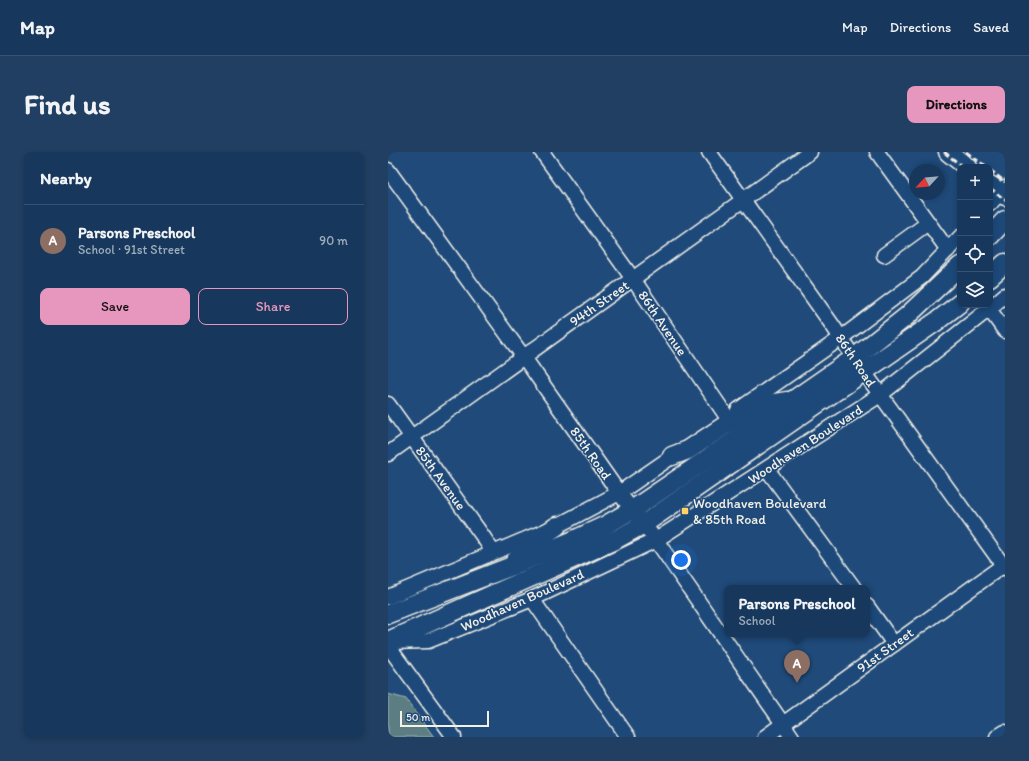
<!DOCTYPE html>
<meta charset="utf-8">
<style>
body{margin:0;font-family:Itim,sans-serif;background:#203f62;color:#f1f3f6}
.controls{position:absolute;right:12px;top:12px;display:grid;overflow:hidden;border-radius:8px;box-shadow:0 2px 6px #0003}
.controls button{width:36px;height:36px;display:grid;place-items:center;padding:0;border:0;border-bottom:1px solid #365272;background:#17385c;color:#f1f3f6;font:20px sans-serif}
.compass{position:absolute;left:521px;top:12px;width:36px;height:36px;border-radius:50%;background:#17385c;box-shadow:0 2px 6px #0003;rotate:244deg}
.scale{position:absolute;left:12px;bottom:10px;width:89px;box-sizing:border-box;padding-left:4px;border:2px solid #f4f1e8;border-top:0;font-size:11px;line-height:14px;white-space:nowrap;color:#f4f1e8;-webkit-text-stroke:3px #1f4a7a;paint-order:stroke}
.you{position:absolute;left:293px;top:408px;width:14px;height:14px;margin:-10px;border:3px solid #fff;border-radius:50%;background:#1a73e8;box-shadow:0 0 0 6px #1a73e833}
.badge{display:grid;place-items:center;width:26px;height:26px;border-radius:50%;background:#e797bd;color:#fff;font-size:13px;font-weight:700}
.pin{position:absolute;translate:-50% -33px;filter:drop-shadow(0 1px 2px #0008)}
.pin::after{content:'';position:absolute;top:21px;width:14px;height:12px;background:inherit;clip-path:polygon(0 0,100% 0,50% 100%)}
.popup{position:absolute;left:336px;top:433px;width:146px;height:52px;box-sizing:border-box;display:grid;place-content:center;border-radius:8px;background:#17385c;filter:drop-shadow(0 1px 3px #0005);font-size:13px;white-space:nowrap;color:#9eacbb}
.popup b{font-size:15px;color:#f1f3f6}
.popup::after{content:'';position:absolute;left:50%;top:100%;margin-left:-8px;border:8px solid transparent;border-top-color:#17385c}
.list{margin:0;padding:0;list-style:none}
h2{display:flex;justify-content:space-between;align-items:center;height:52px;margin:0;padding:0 16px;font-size:17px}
h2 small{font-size:13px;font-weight:400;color:#9eacbb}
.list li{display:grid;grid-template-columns:26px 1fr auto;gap:12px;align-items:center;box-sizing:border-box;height:72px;padding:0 16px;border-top:1px solid #365272}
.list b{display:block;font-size:15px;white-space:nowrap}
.list p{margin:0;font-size:13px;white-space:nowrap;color:#9eacbb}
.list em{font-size:13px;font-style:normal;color:#9eacbb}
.actions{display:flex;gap:8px;padding:12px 16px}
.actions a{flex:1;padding:9px 0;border:1px solid #e797bd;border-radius:8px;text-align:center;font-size:14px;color:#e797bd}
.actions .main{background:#e797bd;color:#111}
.icon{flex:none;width:22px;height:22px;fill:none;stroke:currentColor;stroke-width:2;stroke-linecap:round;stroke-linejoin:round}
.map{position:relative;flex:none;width:617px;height:585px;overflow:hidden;border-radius:8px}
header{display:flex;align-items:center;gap:24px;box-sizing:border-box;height:56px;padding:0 20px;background:#17385c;border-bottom:1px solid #365272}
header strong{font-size:19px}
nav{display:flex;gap:22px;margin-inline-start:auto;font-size:14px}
.intro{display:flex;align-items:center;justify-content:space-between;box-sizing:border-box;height:96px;padding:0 24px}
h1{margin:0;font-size:28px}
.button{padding:10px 18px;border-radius:8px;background:#e797bd;color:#111;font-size:14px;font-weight:700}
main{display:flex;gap:24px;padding:0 24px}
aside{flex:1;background:#17385c;border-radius:8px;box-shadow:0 2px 6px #0003}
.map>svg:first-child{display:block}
.green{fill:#5b7e83;stroke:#a8b8b6}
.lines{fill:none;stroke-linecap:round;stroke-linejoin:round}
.minor-casing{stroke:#f4f1e8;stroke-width:17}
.major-casing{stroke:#f4f1e8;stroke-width:21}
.minor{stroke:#1f4a7a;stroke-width:14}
.major{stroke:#1f4a7a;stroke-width:18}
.rail{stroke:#f4f1e8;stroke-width:3;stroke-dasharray:6 3;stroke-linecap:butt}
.poi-dot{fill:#ffd166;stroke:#1f4a7a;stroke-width:1.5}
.labels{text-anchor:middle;stroke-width:3;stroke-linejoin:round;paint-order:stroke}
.street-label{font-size:14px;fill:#f4f1e8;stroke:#1f4a7a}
.poi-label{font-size:14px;fill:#f4f1e8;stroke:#1f4a7a;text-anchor:start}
</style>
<header>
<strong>Map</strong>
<nav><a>Map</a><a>Directions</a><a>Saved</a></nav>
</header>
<div class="intro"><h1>Find us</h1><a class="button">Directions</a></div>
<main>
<aside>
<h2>Nearby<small></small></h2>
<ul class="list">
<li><span class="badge" style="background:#8d6e63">A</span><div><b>Parsons Preschool</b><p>School · 91st Street</p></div><em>90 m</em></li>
</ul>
<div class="actions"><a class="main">Save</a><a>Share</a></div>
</aside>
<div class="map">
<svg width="617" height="585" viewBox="0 0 617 585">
<rect width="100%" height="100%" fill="#1f4a7a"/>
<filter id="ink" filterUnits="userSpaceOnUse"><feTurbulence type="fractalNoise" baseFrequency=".025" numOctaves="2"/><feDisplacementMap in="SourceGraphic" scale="8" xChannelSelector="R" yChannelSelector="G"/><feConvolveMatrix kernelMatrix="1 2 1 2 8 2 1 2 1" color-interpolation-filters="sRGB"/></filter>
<g filter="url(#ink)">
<path class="green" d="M0,542L18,547L46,585H0Z"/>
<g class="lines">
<g class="minor-casing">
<g id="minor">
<path d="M154,0L245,127L339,265"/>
<path d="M321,0L445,174L466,206L617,416"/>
<path d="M489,0L560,98"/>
<path d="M0,18L135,204L231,341L268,388L404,585"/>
<path d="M602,52L617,35"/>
<path d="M496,103L540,71"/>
<path d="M601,157L617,179"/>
<path d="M0,252L96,386L105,400"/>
<path d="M350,258L453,186L534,125L572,85"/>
<path d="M0,302L422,0"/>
<path d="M379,317L466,436"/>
<path d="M0,445L169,374L231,341L292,299"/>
<path d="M144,447L240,585"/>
<path d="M479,454L506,492"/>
<path d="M2,490L40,489L144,447L268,388L492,243L601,157L617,143"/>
<path d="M0,494L66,585"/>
<path d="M377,585L617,412"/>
<path d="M609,585L617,580"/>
</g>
</g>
<g class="major-casing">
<g id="major">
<path d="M560,0L579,15"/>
<path d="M602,33L617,44"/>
<path d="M602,84L617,68"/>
<path d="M602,125L617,111"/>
<path d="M284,304L300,298L336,274L363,258L375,253L399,249"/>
<path d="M127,409L147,389L169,374"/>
<path d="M0,462L124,414L186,388L216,374L244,358L350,286L466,206L519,164L572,114"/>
<path d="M0,489L229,387L256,372L549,169L572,151"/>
</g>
</g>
<use href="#minor" class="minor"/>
<use href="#major" class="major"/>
<g class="rail">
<path d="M556,0L575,15"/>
<path d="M578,0L598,15"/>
<path d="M602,18L617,30"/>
<path d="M602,36L617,48"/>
</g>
</g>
</g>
<rect class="poi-dot" x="293" y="355" width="8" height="8" rx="2"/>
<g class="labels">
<g class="street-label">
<text transform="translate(211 151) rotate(-35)" y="5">94th Street</text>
<text transform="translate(275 171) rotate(56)" y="5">86th Avenue</text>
<text transform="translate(468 208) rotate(56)" y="5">86th Road</text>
<text transform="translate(417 292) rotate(-33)" y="5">Woodhaven Boulevard</text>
<text transform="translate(203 301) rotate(55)" y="5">85th Road</text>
<text transform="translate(53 326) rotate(54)" y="5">85th Avenue</text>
<text transform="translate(134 448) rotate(-24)" y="5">Woodhaven Boulevard</text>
<text transform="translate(497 498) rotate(-36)" y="5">91st Street</text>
</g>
<g class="poi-label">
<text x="305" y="356">Woodhaven Boulevard<tspan x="305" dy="16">&amp; 85th Road</tspan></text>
</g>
</g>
</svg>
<div class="controls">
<button>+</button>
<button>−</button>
<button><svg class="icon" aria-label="locate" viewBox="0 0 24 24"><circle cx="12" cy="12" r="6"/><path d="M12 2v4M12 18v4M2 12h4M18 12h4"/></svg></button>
<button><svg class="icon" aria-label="layers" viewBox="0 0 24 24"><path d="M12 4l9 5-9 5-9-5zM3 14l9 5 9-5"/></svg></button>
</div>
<svg class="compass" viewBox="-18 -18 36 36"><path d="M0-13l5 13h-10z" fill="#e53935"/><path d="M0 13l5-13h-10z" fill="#9eacbb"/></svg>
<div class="scale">50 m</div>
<div class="you"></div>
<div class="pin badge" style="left:409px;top:531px;background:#8d6e63">A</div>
<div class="popup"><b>Parsons Preschool</b>School</div>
</div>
</main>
